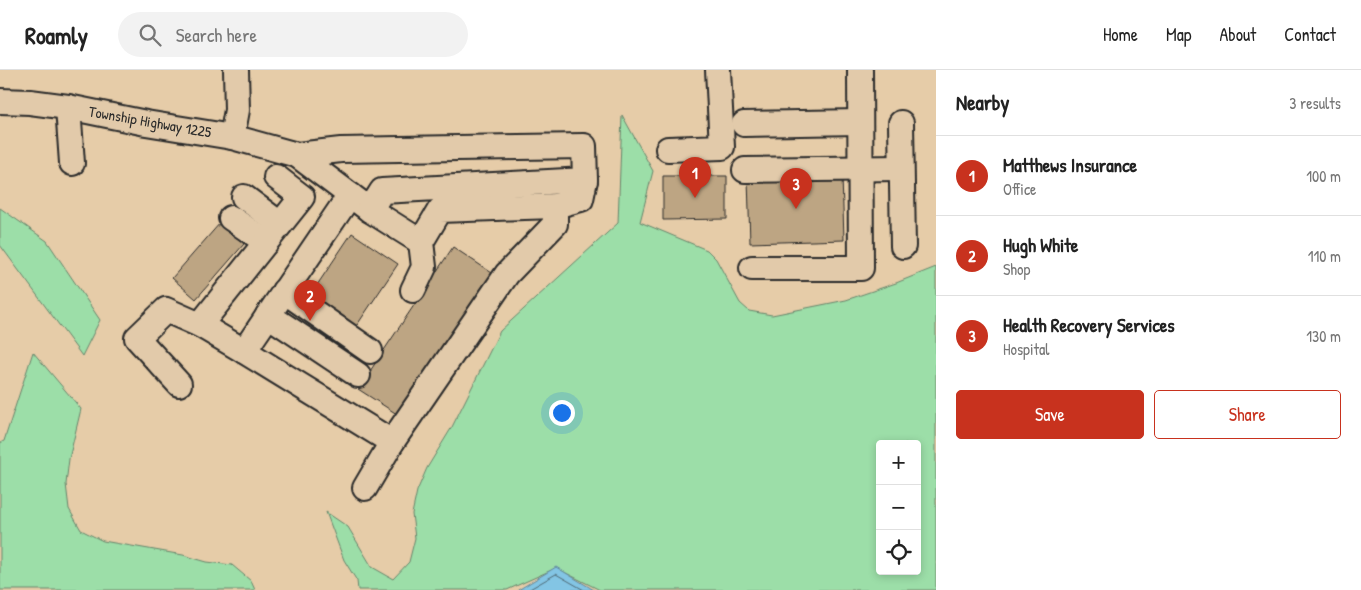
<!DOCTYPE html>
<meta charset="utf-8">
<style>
body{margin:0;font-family:"Patrick Hand",sans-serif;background:#f2f2f2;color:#222}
.controls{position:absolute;right:15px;bottom:15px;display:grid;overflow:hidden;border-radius:5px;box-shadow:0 2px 8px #0003}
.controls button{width:45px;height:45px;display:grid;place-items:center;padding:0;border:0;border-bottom:1px solid #e0e0e0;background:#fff;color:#222;font:25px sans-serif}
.you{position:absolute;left:561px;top:342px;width:18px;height:18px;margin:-12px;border:4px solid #fff;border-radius:50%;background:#1a73e8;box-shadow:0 0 0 8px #1a73e833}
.badge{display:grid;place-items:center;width:32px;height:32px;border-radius:50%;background:#c8321e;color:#fff;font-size:16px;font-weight:700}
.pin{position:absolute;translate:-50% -41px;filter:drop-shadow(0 1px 2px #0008)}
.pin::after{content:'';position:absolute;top:26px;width:18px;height:15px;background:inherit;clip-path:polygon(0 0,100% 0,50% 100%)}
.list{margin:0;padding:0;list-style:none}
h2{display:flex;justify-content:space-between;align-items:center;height:65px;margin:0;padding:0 20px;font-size:21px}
h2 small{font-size:16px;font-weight:400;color:#767676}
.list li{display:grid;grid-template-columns:32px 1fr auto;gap:15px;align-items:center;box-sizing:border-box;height:80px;padding:0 20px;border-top:1px solid #e0e0e0}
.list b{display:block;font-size:19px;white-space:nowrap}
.list p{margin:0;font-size:16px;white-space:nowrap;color:#767676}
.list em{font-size:16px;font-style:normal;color:#767676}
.actions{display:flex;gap:10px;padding:15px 20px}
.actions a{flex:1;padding:11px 0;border:1px solid #c8321e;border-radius:5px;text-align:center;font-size:18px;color:#c8321e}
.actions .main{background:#c8321e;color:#fff}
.icon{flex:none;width:28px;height:28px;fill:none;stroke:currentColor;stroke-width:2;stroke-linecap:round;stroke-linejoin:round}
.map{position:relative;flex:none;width:936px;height:520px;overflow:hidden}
header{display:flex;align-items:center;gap:30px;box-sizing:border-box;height:70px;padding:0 25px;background:#fff;border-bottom:1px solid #e0e0e0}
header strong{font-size:24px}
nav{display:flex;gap:28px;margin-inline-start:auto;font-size:18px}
.search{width:350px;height:45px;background:#f2f2f2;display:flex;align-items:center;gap:12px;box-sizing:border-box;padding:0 18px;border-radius:28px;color:#767676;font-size:19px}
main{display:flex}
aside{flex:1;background:#fff}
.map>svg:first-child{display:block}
.green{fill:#9cdea8;stroke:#64846a;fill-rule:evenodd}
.water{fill:#83c5e4;stroke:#60879a}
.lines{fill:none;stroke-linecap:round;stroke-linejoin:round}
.shore{stroke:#4e6975;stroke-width:1}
.building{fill:#bda583;stroke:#2b2b2b}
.minor-casing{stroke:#2b2b2b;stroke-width:28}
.minor{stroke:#e2caaa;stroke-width:24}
.labels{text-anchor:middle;stroke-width:4;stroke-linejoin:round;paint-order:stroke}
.street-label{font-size:15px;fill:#2b2b2b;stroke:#e2caaa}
</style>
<header>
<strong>Roamly</strong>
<div class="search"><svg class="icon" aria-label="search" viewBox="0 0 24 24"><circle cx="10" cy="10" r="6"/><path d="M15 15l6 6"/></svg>Search here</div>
<nav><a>Home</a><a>Map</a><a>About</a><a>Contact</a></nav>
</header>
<main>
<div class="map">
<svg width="936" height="520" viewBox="0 0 936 520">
<rect width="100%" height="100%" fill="#e6cca8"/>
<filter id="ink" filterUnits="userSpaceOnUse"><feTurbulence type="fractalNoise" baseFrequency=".02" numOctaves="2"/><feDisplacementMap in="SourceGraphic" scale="10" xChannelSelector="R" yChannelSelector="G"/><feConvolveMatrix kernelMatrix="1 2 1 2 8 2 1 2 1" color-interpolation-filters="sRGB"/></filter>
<g filter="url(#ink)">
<g class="green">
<path d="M622,45L653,101L640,152L707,180L716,189L740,233L749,241L772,245L846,230L896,213L936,197V520H600L556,498L507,520H358L357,511L344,490L326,442L348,457L372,497L393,509L409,492L415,468L412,444L417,421L427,398L452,357L500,261L618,153ZM880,374H917V501H880Z"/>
<path d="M0,138L47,171L100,250L82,286L0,175Z"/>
<path d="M33,282L81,339L69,389L66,414L69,439L81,460L103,471L183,485L207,492L232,495L251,511L255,520H0V373L4,371Z"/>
</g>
<path class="water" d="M556,497L594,520H518Z"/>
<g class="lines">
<path class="shore" d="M528,520L556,504L584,520"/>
</g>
<g class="building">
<path d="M663,106H727V149L663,150Z"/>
<path d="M842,106L844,170L750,173L748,109Z"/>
<path d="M220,153L244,174L196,229L172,208Z"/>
<path d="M352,163L398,194L353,261L307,230Z"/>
<path d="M453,177L498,207L403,348L358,319Z"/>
</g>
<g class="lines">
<g class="minor-casing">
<g id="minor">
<path d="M0,31L30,32L68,37L146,53L232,67L297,85L370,140L421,172"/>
<path d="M68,37L72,93"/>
<path d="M901,53L903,176"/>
<path d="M744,54L860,52"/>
<path d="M232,67L237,40L236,0"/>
<path d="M668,79L722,77L718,0"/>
<path d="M297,85L341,80L584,76L585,110L382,121L370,140"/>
<path d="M745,100L901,98"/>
<path d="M350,125L244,281L392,372"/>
<path d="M244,127L280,154"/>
<path d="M231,148L266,172"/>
<path d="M752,198H861L860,0"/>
<path d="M413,220L424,197L421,172L440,140L555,136L581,129L585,110"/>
<path d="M284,221L370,281"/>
<path d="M268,245L358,305"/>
<path d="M200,255L302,127L276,107"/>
<path d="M179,314L137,268L166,240L200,255L244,281"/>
<path d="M365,418L392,372L507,204L555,154V136"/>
</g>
</g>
<use href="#minor" class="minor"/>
</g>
</g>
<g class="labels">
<g class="street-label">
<text transform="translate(150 52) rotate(10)" y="5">Township Highway 1225</text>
</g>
</g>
</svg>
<div class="controls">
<button>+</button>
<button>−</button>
<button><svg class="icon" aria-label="locate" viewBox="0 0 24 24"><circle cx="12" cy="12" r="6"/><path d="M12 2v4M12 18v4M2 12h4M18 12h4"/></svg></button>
</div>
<div class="you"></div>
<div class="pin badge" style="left:695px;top:128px">1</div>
<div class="pin badge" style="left:310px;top:251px">2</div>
<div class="pin badge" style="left:796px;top:139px">3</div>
</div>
<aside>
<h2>Nearby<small>3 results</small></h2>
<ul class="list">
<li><span class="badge">1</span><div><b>Matthews Insurance</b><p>Office</p></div><em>100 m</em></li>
<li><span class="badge">2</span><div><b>Hugh White</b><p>Shop</p></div><em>110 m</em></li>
<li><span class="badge">3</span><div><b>Health Recovery Services</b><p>Hospital</p></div><em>130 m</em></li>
</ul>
<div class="actions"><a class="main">Save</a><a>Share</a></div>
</aside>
</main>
